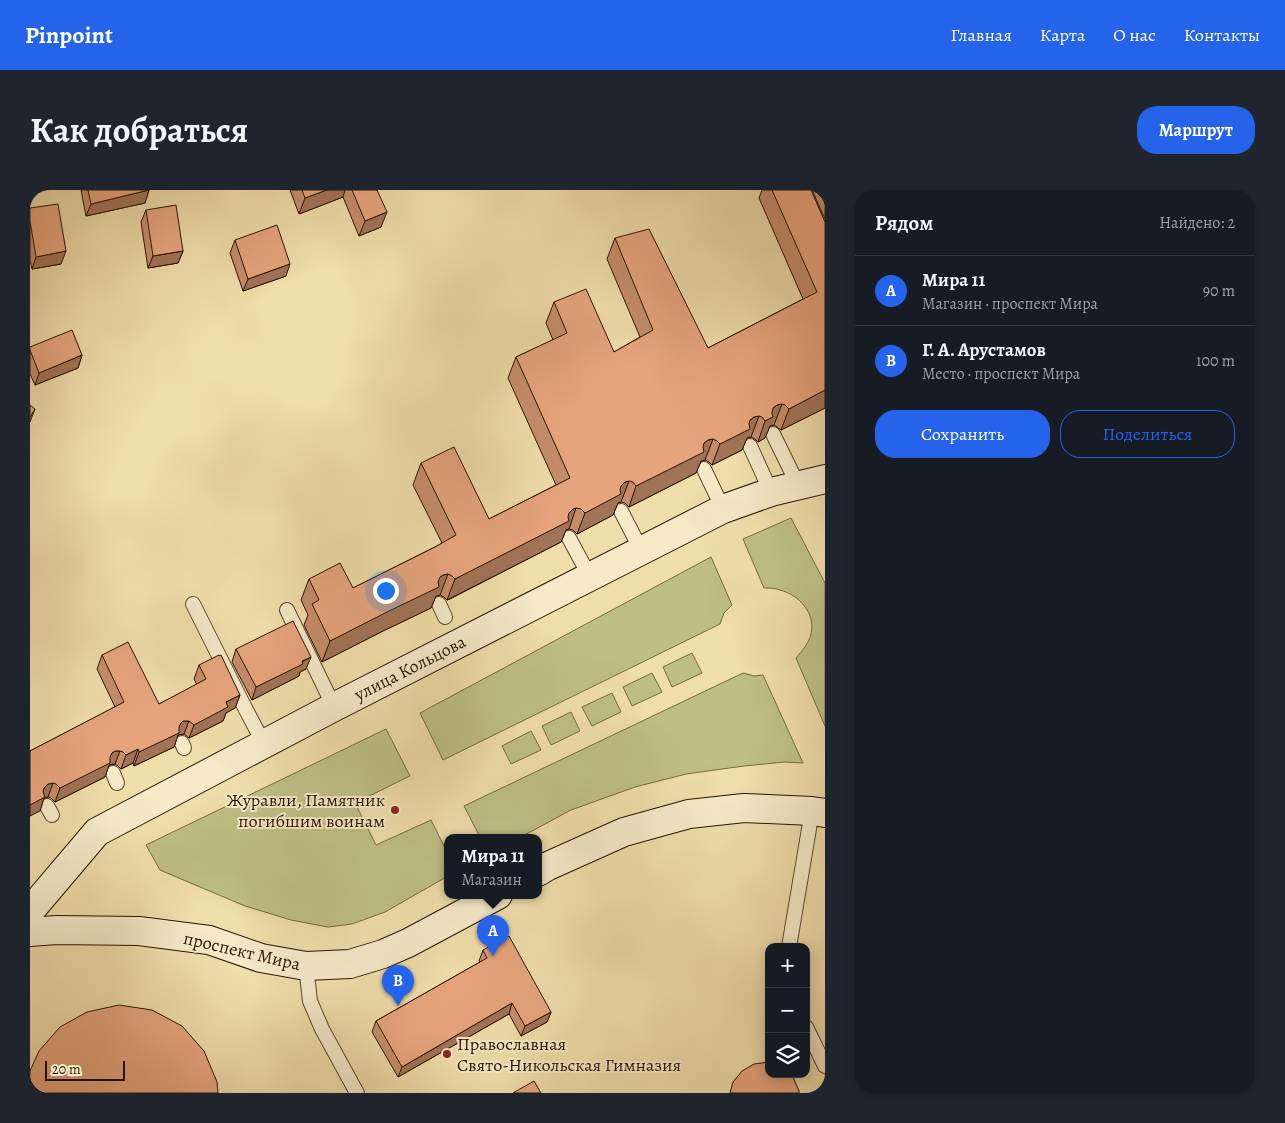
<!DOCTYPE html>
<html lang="ru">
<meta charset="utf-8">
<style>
body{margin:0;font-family:Alegreya,serif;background:#20242c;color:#f1f3f6}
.controls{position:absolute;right:15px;bottom:15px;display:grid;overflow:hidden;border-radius:10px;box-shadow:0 2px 12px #0003}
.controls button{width:45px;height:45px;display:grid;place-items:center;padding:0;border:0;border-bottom:1px solid #363941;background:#171b24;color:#f1f3f6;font:25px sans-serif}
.scale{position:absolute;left:15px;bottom:12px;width:80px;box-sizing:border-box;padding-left:5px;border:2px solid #271400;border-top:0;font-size:14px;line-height:18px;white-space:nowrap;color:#271400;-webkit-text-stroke:4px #f5e9c8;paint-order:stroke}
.you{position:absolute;left:355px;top:400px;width:18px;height:18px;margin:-12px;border:4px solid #fff;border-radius:50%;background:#1a73e8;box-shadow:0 0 0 8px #1a73e833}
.badge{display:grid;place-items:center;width:32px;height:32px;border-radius:50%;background:#2563eb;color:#fff;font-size:16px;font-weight:700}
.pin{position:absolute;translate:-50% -41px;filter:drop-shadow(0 1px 2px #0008)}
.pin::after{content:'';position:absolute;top:26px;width:18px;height:15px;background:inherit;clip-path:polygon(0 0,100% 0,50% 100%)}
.popup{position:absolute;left:414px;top:644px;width:98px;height:65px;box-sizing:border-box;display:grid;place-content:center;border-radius:10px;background:#171b24;filter:drop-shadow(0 1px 4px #0005);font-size:16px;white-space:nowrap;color:#9ea1a6}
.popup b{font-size:19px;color:#f1f3f6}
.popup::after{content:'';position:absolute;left:50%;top:100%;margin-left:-10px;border:10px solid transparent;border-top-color:#171b24}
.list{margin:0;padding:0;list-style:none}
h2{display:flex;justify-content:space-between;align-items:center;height:65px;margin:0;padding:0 20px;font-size:21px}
h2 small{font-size:16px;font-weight:400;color:#9ea1a6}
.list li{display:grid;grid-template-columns:32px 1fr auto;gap:15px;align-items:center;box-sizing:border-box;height:70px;padding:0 20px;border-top:1px solid #363941}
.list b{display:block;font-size:19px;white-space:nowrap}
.list p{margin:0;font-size:16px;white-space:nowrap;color:#9ea1a6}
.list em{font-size:16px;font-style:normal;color:#9ea1a6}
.actions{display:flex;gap:10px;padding:15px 20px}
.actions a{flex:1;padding:11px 0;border:1px solid #2563eb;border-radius:20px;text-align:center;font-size:18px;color:#2563eb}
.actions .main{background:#2563eb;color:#fff}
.icon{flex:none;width:28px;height:28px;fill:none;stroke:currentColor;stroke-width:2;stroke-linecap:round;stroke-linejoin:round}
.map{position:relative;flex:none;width:795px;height:903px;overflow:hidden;border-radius:20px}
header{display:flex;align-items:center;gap:30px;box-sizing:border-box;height:70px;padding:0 25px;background:#2563eb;color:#fff}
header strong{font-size:24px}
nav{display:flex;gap:28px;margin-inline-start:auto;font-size:18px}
.intro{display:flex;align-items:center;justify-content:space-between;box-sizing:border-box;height:120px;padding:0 30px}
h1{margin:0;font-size:35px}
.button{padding:12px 22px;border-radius:20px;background:#2563eb;color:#fff;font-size:18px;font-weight:700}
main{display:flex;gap:30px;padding:0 30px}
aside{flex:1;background:#171b24;border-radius:20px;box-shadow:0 2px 12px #0003}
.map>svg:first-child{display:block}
.green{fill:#bebf85;stroke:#726a42}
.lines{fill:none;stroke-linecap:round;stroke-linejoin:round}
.lane-casing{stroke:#59462a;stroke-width:16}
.secondary-casing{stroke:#271400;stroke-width:30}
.lane{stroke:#f5e9c8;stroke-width:14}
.secondary{stroke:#f5e9c8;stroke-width:28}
.wall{fill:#c68d6b;stroke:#271400}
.shaded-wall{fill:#a17357;stroke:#271400}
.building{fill:#e6a47c;stroke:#271400}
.poi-dot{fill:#8f2418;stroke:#f5e9c8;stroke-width:2}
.labels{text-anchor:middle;stroke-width:4;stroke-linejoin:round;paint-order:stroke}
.street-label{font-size:18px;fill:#271400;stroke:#f5e9c8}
.poi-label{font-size:18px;fill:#271400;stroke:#f5e9c8;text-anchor:end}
</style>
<header>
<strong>Pinpoint</strong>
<nav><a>Главная</a><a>Карта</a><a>О нас</a><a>Контакты</a></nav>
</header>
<div class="intro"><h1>Как добраться</h1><a class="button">Маршрут</a></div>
<main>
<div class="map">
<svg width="795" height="903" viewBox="0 0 795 903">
<rect width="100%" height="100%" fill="#efddaa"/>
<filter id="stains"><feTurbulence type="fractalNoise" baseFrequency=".004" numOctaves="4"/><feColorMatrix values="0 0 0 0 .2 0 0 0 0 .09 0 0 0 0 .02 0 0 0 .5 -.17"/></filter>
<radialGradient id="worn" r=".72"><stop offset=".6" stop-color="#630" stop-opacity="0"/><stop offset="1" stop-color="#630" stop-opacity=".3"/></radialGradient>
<g class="green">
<path d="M761,328L795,393V536L766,468C772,461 779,453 781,444C786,423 769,405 750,400C745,398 739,398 734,398L713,349Z"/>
<path d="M681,367L702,415L694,423L690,434L413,570L390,523Z"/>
<path d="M662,463L672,483L642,497L633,477Z"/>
<path d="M622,483L632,502L602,516L593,497Z"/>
<path d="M713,483L724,486L733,485L773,573L755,572L714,576L656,584L605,597L541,620L491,647H450L434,616Z"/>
<path d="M582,503L591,522L562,536L552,517Z"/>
<path d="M541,522L550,541L521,555L512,536Z"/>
<path d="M356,539L380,586L325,613L346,655L401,630L418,664V686L355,722L322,734L298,737L261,730L215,716L130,680L116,655Z"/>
<path d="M501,541L511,560L481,574L472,556Z"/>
</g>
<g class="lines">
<g class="lane-casing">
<g id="lane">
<path d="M743,244L768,295"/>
<path d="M720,256L741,302"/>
<path d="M674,279L693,319"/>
<path d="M591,321L611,360"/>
<path d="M539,348L560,387"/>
<path d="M163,414L213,514L234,554"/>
<path d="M409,414L415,427"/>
<path d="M257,420L304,517"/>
<path d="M152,553L154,558"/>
<path d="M83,583L87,593"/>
<path d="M17,616L22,625"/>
<path d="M759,757L782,621"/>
<path d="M276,776L280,811L292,839L327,903"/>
<path d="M776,837L795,876"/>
</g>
</g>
<g class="secondary-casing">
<g id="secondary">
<path d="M508,682L518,676L594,642L659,624L714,618L782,621L795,623"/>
<path d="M0,721L67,642L304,517L693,319L741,302L795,289"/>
<path d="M0,742L26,740L109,741L179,750L231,768L276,776L320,774L353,764L378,753L468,705"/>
</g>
</g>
<use href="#lane" class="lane"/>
<use href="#secondary" class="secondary"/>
</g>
<g class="wall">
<path d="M51,0H119L115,13L56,26Z"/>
<path d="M260,0H347L351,37L329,46L313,7L269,24Z"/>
<path d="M732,0H781L795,32V218L751,240L747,237L744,235L740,236L735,248L728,252L725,249L721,247L717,248L712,260L682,275L679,272L675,270L671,271L666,283L599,317L595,313L591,312L588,313L583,325L566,334L547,344L543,340L539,339L536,340L531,352L420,409L417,410L414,407L410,405L406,406L401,418L353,441L292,472L274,435L278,425L271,410L279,389L323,398L405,357L412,353L383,295L391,273L459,329L526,295L478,188L486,167L523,150L516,133L524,112L584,162L610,147L577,69L585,48L678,158L773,109L729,8Z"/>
<path d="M782,0H795V29Z"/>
<path d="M0,18L31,74L2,79L0,70Z"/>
<path d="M116,20L153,61L148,73L118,78L111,32Z"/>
<path d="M205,50L256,86L213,101L200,63Z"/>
<path d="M0,157L52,165L48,178L5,195L0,184Z"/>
<path d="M206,459L276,479L270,482L269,486L222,510L202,472Z"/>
<path d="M72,465L129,514L167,495L164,489L169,475L210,505L205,518L196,523L193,531L159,548L154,544L148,545L144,557L104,576L103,573L91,579L88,576L85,574L80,575H79L75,587L25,612L21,608L18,607L14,608L10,621L0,561L85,517L67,479Z"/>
<path d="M453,760L521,822L517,832L491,846L479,824L368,887L342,842L346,831L450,772L449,771Z"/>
</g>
<g class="shaded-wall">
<path d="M119,0L115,13L56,26L61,14Z"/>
<path d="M297,0H315L313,7L269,24L275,8Z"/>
<path d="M357,22L351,37L329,46L335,31Z"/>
<path d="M36,61L31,74L2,79L6,67Z"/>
<path d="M153,61L148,73L118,78L123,66Z"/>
<path d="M260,74L256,86L213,101L218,89Z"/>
<path d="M52,165L48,178L5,195L9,183Z"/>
<path d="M795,200V218L751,240L759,219Z"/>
<path d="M752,214L744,235L740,236L735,248L728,252L735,231L743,218L747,215Z"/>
<path d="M5,219L0,232V227Z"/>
<path d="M729,226L721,247L717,248L712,260L682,275L690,254L724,227Z"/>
<path d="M683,249L675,270L671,271L666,283L599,317L606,296L674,253L678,250Z"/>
<path d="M599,291L591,312L588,313L583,325L547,344L555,323L595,292Z"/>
<path d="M546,318L539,339L536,340L531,352L417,410L425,389L539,323L543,319Z"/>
<path d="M418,384L410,405L406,406L401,418L353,441L292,472L300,451L413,385Z"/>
<path d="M281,467L276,479L270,482L269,486L222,510L226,497Z"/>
<path d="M210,505L205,518L196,523L193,531L159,548L164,535L196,512Z"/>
<path d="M153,531H159L154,544L148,545L144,557L104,576L109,562Z"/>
<path d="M108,559L103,573L91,579L96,565Z"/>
<path d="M85,561H90L85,574L79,575L75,587L25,612L30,598Z"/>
<path d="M23,593L18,607L14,608L10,621L0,626V615L18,594Z"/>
<path d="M482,813L479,824L368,887L372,877Z"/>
<path d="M521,822L517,832L491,846L495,836Z"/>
</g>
<g class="building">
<path d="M58,0H119L61,14Z"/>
<path d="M272,0H297L275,8Z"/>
<path d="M322,0H347L357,22L335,31Z"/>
<path d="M742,0H781L795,32V200L759,219L755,215L752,214L747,215L743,218L742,223L743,227L735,231L732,227L729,226L724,227L720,230L719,234L720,239L690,254L687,251L683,249L678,250L674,253L673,257L674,262L606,296L603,292L599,291L595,292L591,296L590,300L591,304L574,313L555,323L551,319L546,318L543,319L539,323L538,327L539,331L427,388L425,389L422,386L418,384L413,385L410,387L408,392L409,397L361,420L300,451L282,414L289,410L279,389L310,373L323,398L405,357L426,345L391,273L424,257L459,329L540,288L486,167L537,143L524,112L556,99L584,162L623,140L585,48L619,39L678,158L787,102Z"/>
<path d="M28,14L36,61L6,67L0,31V18Z"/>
<path d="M146,15L153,61L123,66L116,20Z"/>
<path d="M247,35L260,74L218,89L205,50Z"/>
<path d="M42,140L52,165L9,183L0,160V157Z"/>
<path d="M0,215L5,219L0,227Z"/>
<path d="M263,431L281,467L272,471L273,474L226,497L206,459Z"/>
<path d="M98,452L129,514L176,489L169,475L189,465V466L191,465L210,505L196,512L198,517L164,535L159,531H153L151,533L149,537V543L109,562L108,559L96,565L93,562L90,561H85L82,563L80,567V573L30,598L26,594L23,593L18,594L14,598L13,602L15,607L0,615V561L94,512L72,465Z"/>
<path d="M479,746L521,822L495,836L482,813L372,877L346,831L457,768L453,760Z"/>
<path d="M89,815L122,820L152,836L174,861L187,892L188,903H0V881L9,861L30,837L57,822Z"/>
<path d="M739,872V884H760L763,887L769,901V903H700L703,892L712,881L724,874Z"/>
<path d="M504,891L511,903H483Z"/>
</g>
<g class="poi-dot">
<circle cx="365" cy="620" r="5"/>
<circle cx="417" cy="864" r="5"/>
</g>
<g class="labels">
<g class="street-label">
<text transform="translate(380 478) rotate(-27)" y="6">улица Кольцова</text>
<text transform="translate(212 761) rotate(13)" y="6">проспект Мира</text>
</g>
<g class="poi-label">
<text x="355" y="616">Журавли, Памятник<tspan x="355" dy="21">погибшим воинам</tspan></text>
<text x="427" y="860" text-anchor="start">Православная<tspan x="427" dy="21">Свято-Никольская Гимназия</tspan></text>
</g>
</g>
<rect width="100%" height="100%" filter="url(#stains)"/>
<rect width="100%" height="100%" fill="url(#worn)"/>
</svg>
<div class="controls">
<button>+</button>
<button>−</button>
<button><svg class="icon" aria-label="layers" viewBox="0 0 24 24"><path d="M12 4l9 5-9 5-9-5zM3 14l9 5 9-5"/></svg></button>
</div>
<div class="scale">20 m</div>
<div class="you"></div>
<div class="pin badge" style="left:463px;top:766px">A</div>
<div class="popup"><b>Мира 11</b>Магазин</div>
<div class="pin badge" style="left:368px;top:816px">B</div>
</div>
<aside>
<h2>Рядом<small>Найдено: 2</small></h2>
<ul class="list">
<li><span class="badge">A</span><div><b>Мира 11</b><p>Магазин · проспект Мира</p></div><em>90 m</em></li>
<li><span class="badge">B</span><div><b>Г. А. Арустамов</b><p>Место · проспект Мира</p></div><em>100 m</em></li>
</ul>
<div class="actions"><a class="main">Сохранить</a><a>Поделиться</a></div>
</aside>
</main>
